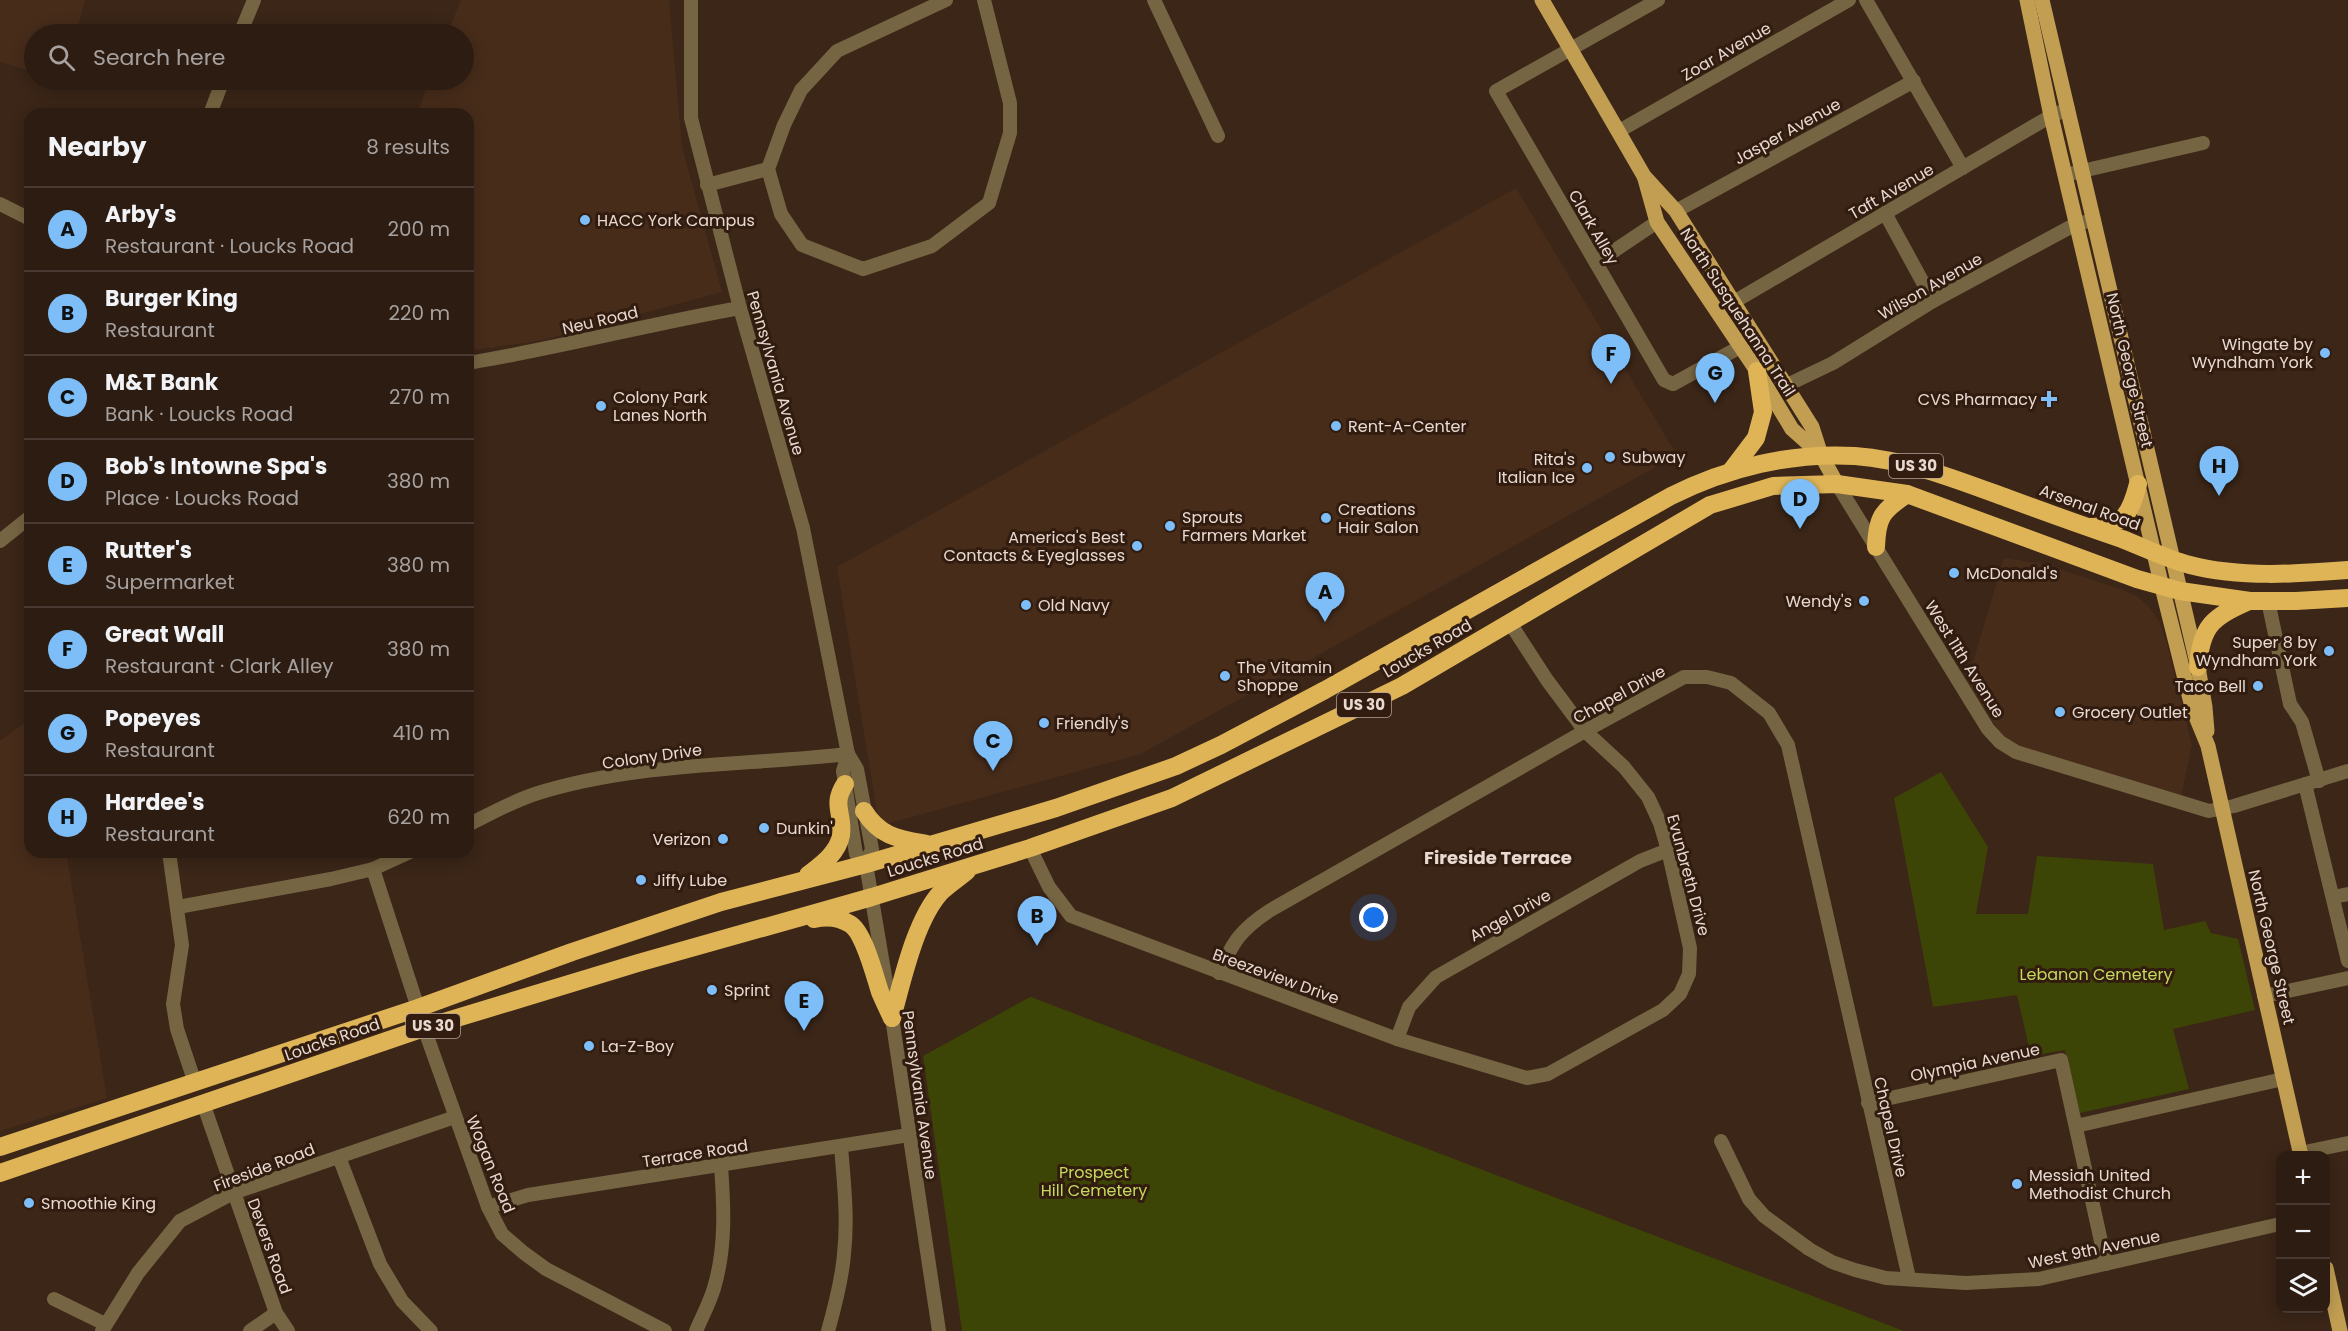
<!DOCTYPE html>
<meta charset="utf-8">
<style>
body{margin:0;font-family:Poppins,sans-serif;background:#382920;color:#f1f3f6}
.controls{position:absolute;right:18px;bottom:18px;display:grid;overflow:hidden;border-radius:12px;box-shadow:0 3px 15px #0003}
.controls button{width:54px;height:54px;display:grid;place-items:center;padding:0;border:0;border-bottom:2px solid #483a32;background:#2c1c12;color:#f1f3f6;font:30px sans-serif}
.you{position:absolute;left:1374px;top:918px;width:21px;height:21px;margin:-15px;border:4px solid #fff;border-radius:50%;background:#1a73e8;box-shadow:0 0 0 9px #1a73e833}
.badge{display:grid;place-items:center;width:39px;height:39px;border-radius:50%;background:#7dbef9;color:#111;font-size:20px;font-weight:700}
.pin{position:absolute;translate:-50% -50px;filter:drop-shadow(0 2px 3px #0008)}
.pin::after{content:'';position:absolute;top:32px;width:21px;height:18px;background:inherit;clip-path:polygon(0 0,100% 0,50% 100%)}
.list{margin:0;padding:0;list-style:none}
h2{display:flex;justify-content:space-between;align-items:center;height:78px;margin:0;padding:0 24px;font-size:26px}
h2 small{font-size:20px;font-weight:400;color:#a6a19f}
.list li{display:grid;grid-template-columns:39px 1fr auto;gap:18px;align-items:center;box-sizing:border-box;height:84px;padding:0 24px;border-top:2px solid #483a32}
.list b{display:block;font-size:22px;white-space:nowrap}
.list p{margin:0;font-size:20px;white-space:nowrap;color:#a6a19f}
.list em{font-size:20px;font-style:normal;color:#a6a19f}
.icon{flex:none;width:33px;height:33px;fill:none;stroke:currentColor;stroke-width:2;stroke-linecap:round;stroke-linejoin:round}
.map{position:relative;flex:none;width:2348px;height:1331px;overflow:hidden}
.search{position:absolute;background:#2c1c12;box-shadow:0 3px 15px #0003;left:24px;top:24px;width:450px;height:66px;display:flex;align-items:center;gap:15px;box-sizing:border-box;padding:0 21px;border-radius:33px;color:#a6a19f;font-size:22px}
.panel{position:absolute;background:#2c1c12;box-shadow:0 3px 15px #0003;left:24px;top:108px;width:450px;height:750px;border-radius:18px}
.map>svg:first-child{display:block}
.built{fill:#472c1a}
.green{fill:#3d4506}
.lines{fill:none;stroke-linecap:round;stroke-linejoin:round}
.minor{stroke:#766542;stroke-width:14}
.major{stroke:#c19e52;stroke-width:15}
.highway{stroke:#dfb457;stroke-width:18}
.poi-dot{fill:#7dbef9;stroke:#311c0f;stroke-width:2}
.labels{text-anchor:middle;stroke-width:6;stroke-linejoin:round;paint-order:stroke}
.shield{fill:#311c0f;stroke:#b1a097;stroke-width:1.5}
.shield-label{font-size:15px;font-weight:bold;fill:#e8d9d1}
.street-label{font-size:16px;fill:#e8d9d1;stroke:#311c0f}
.poi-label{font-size:16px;fill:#e8d9d1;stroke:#311c0f;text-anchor:start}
.park-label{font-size:16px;fill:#c5da5c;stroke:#311c0f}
.neighbourhood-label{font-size:18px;font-weight:bold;fill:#e8d9d1;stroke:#311c0f}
</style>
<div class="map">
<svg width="2348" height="1331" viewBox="0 0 2348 1331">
<rect width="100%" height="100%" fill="#3b2618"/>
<g class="built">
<path d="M0,0H85L76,34H34V72L0,62Z"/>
<path d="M461,0H669L682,147L722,292L543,340L468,351V114H417L430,80H464V34H447Z"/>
<path d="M1516,188L1677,455L1141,754L879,826L837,567Z"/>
<path d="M2004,558L2043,564L2121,589L2137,596L2149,607L2160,623L2167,644L2192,745L2181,797L2016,745L1999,731L1967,682Z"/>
<path d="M30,719V852H66L107,1098L0,1131V741Z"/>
</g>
<g class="green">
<path d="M1941,772L1988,847L1976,914H2028L2037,856L2153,864L2164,930L2205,921L2211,933L2238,939L2255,1010L2173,1029L2189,1089L2080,1113L2065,1050L2031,1056L2017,995L1933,1007L1894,798Z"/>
<path d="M1030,997H1031L1904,1331H962L923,1056Z"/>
</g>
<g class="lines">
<g class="minor">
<path d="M691,0V118L740,308L803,528L848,754L857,769L872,849L866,864L892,1018L939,1331"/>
<path d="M946,0L837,51L801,90L784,125L768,169L781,214L802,245L863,269L932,246L989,203L1010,133V103L984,0"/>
<path d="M1154,0L1218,136"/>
<path d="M1658,0L1496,91L1664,380L1673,384L1740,347"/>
<path d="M1866,0L1963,168"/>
<path d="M240,34L254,0"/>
<path d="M210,114L223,80"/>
<path d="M1619,131L1849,0"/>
<path d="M2065,175L2203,143"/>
<path d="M707,185L768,169"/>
<path d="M0,204L30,219"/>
<path d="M1676,211L1914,81"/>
<path d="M1885,213L1933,301"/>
<path d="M1596,263L1657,222"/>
<path d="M1732,303L2051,116L2068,109"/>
<path d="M468,363C559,348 649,324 740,308"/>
<path d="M1785,386L1833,363L1933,301L2076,224L2094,220"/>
<path d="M1837,484L1988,729L2000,742L2016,752L2209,811L2234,806L2348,771"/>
<path d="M0,541L30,517"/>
<path d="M2268,601L2290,704L2302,722L2319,781"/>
<path d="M848,754L843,771L856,854L866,864"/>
<path d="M2305,784L2348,961"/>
<path d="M468,825C490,814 511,802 535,794C636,762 743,766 848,754"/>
<path d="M1030,848L1049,887L1071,916L1397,1039L1527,1078L1548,1074L1663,1010L1680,994L1689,974L1690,948L1668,850L1660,823L1648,797L1624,767L1585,731L1547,680L1510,623"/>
<path d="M169,852L182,945L173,1004L177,1029L195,1083"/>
<path d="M373,869L418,1008"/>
<path d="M2333,897L2348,894"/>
<path d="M178,907L331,879L373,869L410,852"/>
<path d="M1219,973C1233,942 1240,930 1269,911L1585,731L1684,677H1707L1731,683L1769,713L1788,745L1909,1278"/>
<path d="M2264,996L2348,978"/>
<path d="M424,1028L488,1207L502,1234L524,1253L546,1269L665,1331"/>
<path d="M1397,1039L1409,1007L1436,977L1640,861L1668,850"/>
<path d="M203,1103L276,1313L288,1331"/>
<path d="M1868,1103L2061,1060L2106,1264"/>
<path d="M2076,1126L2283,1079"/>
<path d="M1721,1141L1749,1199L1764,1216L1809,1249L1832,1262L1855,1270L1886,1278L1966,1283L2039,1279L2280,1224"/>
<path d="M2300,1153L2348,1143"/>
<path d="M339,1157L380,1264L402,1301L431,1331"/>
<path d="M488,1207L528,1195L909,1135"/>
<path d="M54,1299L105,1324"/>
<path d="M102,1331L138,1273L180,1221L233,1193L455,1117"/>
<path d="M250,1331L276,1313"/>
<path d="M696,1331C702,1317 710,1302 714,1288C726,1248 724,1207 721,1166"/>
<path d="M828,1331C835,1306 842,1280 844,1254C848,1219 844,1183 841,1147"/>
</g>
<g class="major">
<path d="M1542,0L1644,176L1676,211L1812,427L1821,455L1837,484"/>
<path d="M2027,0L2051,116L2162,587L2192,707L2208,746L2301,1156"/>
<path d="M2042,0L2198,667L2205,707L2207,731"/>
<path d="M1645,179L1657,222L1757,371L1792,429L1820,454"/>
<path d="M2326,1268L2340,1331"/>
</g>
<g class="highway">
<path d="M1731,471L1756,438L1763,412L1757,371"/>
<path d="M2090,527C2124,526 2130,515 2138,484"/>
<path d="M1876,547C1877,517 1882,511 1907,494"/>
<path d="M2198,667C2201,625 2213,617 2249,601"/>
<path d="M864,811C880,837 899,839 927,844"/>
<path d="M808,875C821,865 838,853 841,835C844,814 831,805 845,784"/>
<path d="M814,919C827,916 839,917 850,924C864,932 875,977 880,992C884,1001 888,1010 892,1018"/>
<path d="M892,1018C902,982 915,920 941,892C949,884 959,878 967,871"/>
<path d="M0,1147L418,1008L572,952L721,902L866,864L1056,808L1176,766L1221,745L1325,690L1671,496C1727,468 1791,452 1855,456C1908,460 1958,480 2007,498C2045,512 2084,526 2122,539C2145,548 2167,559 2190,565C2240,578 2297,574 2348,570"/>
<path d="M0,1173L424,1028L638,963L872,897L1030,848L1172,798L1402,686L1710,505L1773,486L1837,484L1907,494L2137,579L2180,591L2250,601H2296L2348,598"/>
</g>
</g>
<g class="poi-dot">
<circle cx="585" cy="220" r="6"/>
<circle cx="2325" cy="353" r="6"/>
<path d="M2046 390h6v6h6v6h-6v6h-6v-6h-6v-6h6z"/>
<circle cx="601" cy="406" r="6"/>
<circle cx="1336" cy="426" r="6"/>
<circle cx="1610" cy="457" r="6"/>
<circle cx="1587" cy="468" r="6"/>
<circle cx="1326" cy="518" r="6"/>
<circle cx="1170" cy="526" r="6"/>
<circle cx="1137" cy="546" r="6"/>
<circle cx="1954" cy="573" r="6"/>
<circle cx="1864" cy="601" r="6"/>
<circle cx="1026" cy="605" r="6"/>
<circle cx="2329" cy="651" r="6"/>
<circle cx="1225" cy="676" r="6"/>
<circle cx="2258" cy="686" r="6"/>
<circle cx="2060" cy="712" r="6"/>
<circle cx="1044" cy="723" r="6"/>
<circle cx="764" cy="828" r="6"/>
<circle cx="723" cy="839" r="6"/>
<circle cx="641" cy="880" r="6"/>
<circle cx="712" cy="990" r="6"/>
<circle cx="589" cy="1046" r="6"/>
<circle cx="2017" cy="1184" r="6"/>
<circle cx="29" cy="1203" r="6"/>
</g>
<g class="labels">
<g class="shield">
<rect x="1889" y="454" width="54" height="24" rx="4.5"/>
<rect x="1337" y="693" width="54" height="24" rx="4.5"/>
<rect x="406" y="1014" width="54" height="24" rx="4.5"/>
</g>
<g class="shield-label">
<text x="1916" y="471">US 30</text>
<text x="1364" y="710">US 30</text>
<text x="433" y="1031">US 30</text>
</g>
<g class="street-label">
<text transform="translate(1726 51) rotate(-30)" y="6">Zoar Avenue</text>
<text transform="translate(1787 131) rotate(-29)" y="6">Jasper Avenue</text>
<text transform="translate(1891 191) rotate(-30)" y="6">Taft Avenue</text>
<text transform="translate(1594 227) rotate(60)" y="6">Clark Alley</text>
<text transform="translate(1930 286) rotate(-30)" y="6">Wilson Avenue</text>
<text transform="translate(1738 312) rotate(57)" y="6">North Susquehanna Trail</text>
<text transform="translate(600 320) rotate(-13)" y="6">Neu Road</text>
<text transform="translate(2130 370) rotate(77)" y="6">North George Street</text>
<text transform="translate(776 373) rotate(74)" y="6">Pennsylvania Avenue</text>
<text transform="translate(2090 507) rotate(20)" y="6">Arsenal Road</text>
<text transform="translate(1427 648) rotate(-30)" y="6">Loucks Road</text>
<text transform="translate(1965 659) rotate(58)" y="6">West 11th Avenue</text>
<text transform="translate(1619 694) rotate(-29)" y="6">Chapel Drive</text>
<text transform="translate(652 756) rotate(-8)" y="6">Colony Drive</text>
<text transform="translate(935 857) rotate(-17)" y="6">Loucks Road</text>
<text transform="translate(1689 875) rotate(75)" y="6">Evunbreth Drive</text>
<text transform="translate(1510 915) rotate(-29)" y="6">Angel Drive</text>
<text transform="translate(2272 947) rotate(77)" y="6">North George Street</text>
<text transform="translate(1276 976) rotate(20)" y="6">Breezeview Drive</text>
<text transform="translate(332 1039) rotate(-19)" y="6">Loucks Road</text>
<text transform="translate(1975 1062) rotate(-12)" y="6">Olympia Avenue</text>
<text transform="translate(920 1095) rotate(82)" y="6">Pennsylvania Avenue</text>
<text transform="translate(1891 1127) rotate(77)" y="6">Chapel Drive</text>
<text transform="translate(695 1153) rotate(-9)" y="6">Terrace Road</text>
<text transform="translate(491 1164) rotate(68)" y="6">Wogan Road</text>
<text transform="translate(264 1167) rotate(-21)" y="6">Fireside Road</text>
<text transform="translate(270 1246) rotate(70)" y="6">Devers Road</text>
<text transform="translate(2094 1249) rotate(-12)" y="6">West 9th Avenue</text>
</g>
<g class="poi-label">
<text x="597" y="226">HACC York Campus</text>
<text x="2313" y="350" text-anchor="end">Wingate by<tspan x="2313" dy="18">Wyndham York</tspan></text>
<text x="613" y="403">Colony Park<tspan x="613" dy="18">Lanes North</tspan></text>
<text x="2037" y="405" text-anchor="end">CVS Pharmacy</text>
<text x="1348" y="432">Rent-A-Center</text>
<text x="1622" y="463">Subway</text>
<text x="1575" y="465" text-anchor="end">Rita's<tspan x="1575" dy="18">Italian Ice</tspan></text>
<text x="1338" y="515">Creations<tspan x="1338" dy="18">Hair Salon</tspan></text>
<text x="1182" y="523">Sprouts<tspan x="1182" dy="18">Farmers Market</tspan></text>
<text x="1125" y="543" text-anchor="end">America's Best<tspan x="1125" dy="18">Contacts &amp; Eyeglasses</tspan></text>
<text x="1966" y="579">McDonald's</text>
<text x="1852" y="607" text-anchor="end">Wendy's</text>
<text x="1038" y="611">Old Navy</text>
<text x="2317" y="648" text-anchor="end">Super 8 by<tspan x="2317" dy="18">Wyndham York</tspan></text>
<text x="1237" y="673">The Vitamin<tspan x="1237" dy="18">Shoppe</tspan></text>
<text x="2246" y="692" text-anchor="end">Taco Bell</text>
<text x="2072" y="718">Grocery Outlet</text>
<text x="1056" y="729">Friendly's</text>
<text x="776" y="834">Dunkin'</text>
<text x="711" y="845" text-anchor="end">Verizon</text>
<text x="653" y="886">Jiffy Lube</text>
<text x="724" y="996">Sprint</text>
<text x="601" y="1052">La-Z-Boy</text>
<text x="2029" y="1181">Messiah United<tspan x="2029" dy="18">Methodist Church</tspan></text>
<text x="41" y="1209">Smoothie King</text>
</g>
<g class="park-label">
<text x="2096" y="980">Lebanon Cemetery</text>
<text x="1094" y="1178">Prospect<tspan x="1094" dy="18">Hill Cemetery</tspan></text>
</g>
<g class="neighbourhood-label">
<text x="1498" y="864">Fireside Terrace</text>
</g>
</g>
</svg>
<div class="controls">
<button>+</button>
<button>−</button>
<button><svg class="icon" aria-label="layers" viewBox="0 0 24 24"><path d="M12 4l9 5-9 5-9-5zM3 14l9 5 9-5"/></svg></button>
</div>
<div class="you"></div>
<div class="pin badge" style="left:1325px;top:622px">A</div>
<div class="pin badge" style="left:1037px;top:946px">B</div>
<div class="pin badge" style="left:993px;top:771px">C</div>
<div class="pin badge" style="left:1800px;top:529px">D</div>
<div class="pin badge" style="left:804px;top:1031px">E</div>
<div class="pin badge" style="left:1611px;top:384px">F</div>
<div class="pin badge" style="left:1715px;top:403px">G</div>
<div class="pin badge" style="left:2219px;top:496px">H</div>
<div class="search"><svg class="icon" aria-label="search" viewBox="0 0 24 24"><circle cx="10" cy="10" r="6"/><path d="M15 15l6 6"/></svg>Search here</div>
<section class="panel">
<h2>Nearby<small>8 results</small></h2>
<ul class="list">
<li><span class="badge">A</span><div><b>Arby's</b><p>Restaurant · Loucks Road</p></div><em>200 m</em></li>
<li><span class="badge">B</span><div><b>Burger King</b><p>Restaurant</p></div><em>220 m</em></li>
<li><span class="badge">C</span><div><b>M&amp;T Bank</b><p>Bank · Loucks Road</p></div><em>270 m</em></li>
<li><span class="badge">D</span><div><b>Bob's Intowne Spa's</b><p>Place · Loucks Road</p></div><em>380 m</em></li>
<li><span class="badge">E</span><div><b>Rutter's</b><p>Supermarket</p></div><em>380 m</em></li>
<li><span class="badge">F</span><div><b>Great Wall</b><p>Restaurant · Clark Alley</p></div><em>380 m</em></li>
<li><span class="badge">G</span><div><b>Popeyes</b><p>Restaurant</p></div><em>410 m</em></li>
<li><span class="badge">H</span><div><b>Hardee's</b><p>Restaurant</p></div><em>620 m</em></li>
</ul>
</section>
</div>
